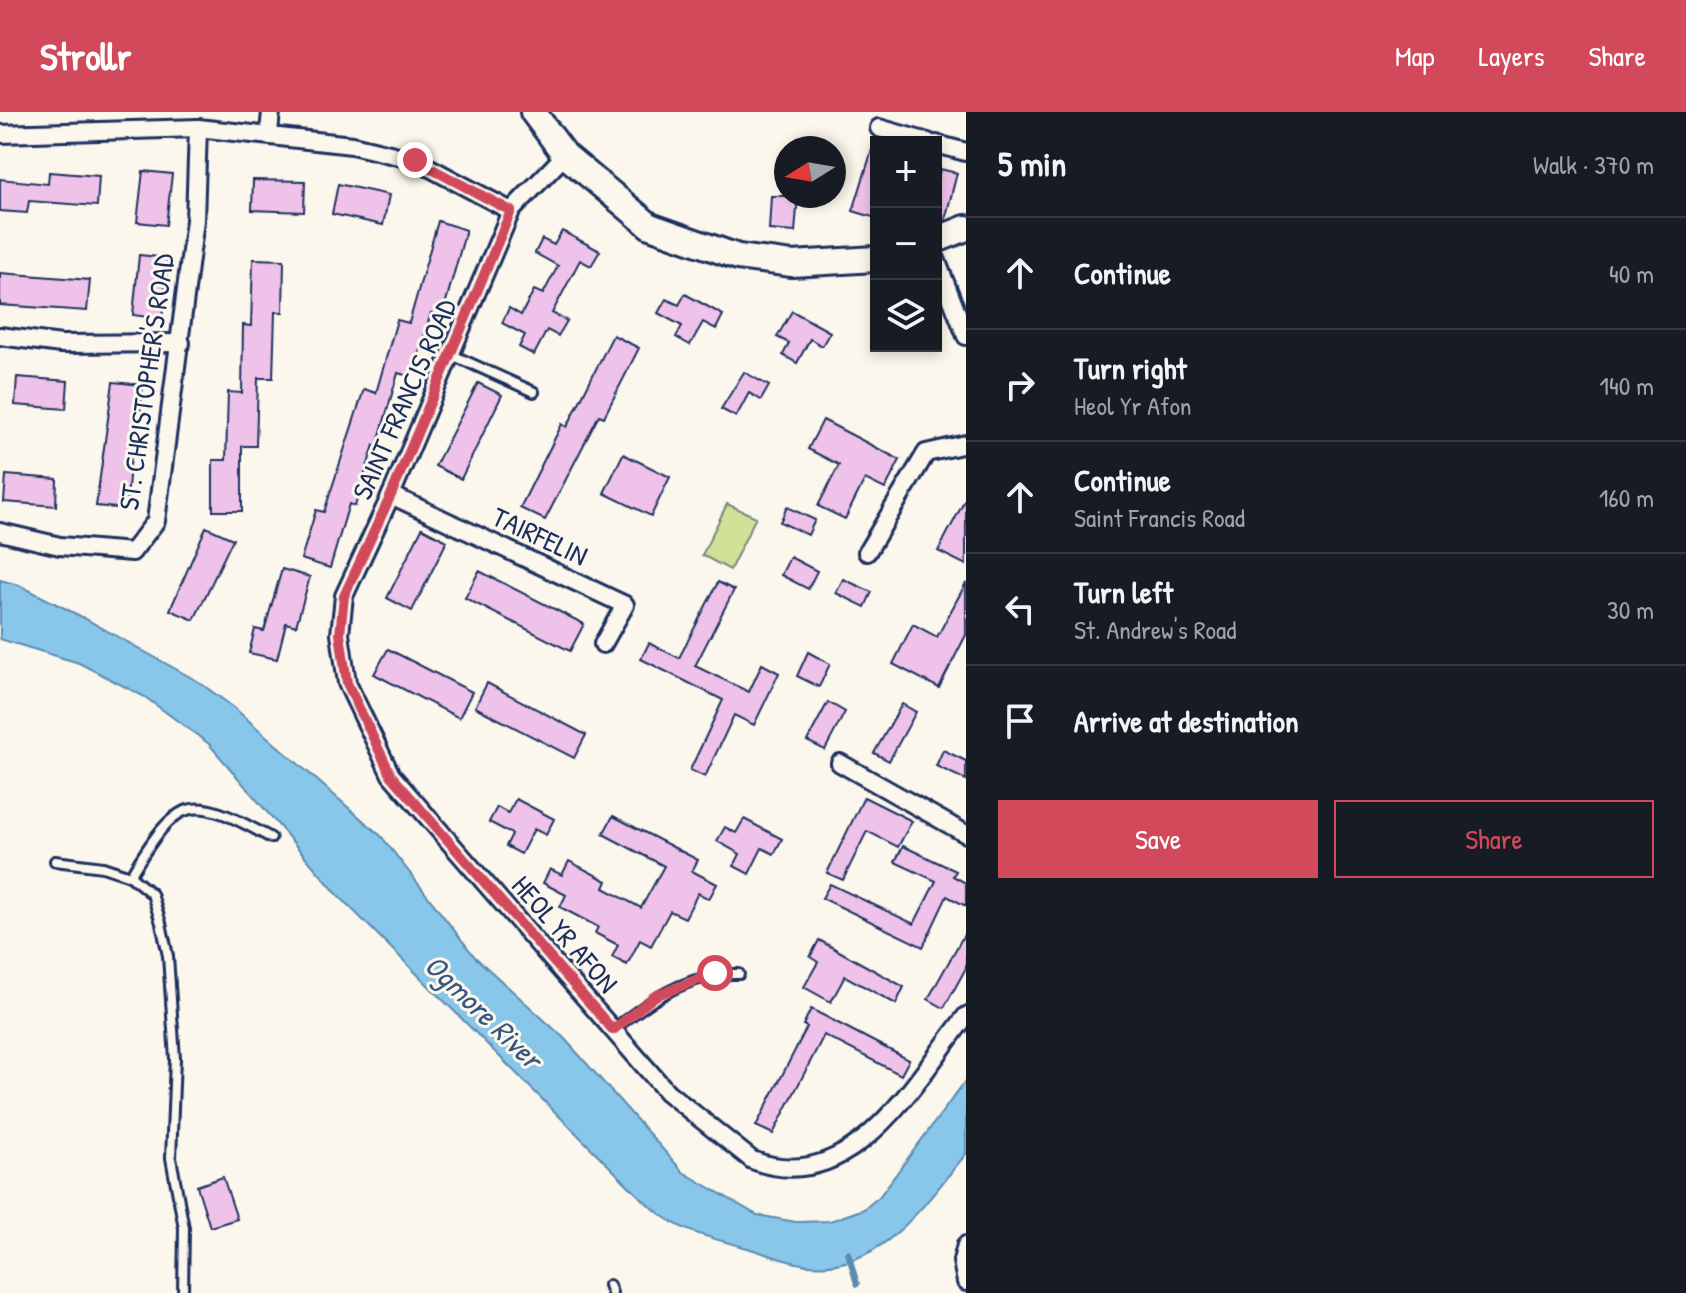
<!DOCTYPE html>
<meta charset="utf-8">
<style>
body{margin:0;font-family:"Patrick Hand",sans-serif;background:#242831;color:#f1f3f6}
.controls{position:absolute;right:24px;top:24px;display:grid;overflow:hidden;border-radius:0px;box-shadow:0 4px 12px #0003}
.controls button{width:72px;height:72px;display:grid;place-items:center;padding:0;border:0;border-bottom:2px solid #363941;background:#171b24;color:#f1f3f6;font:40px sans-serif}
.compass{position:absolute;left:774px;top:24px;width:72px;height:72px;border-radius:50%;background:#171b24;box-shadow:0 4px 12px #0003;rotate:259deg}
.stop{position:absolute;width:24px;height:24px;margin:-18px;border:6px solid #d1495b;border-radius:50%;background:#fff}
.stop.end{background:#d1495b;border-color:#fff;box-shadow:0 2px 8px #0008}
.list{margin:0;padding:0;list-style:none}
h2{display:flex;justify-content:space-between;align-items:center;height:104px;margin:0;padding:0 32px;font-size:34px}
h2 small{font-size:26px;font-weight:400;color:#9ea1a6}
.list li{display:grid;grid-template-columns:52px 1fr auto;gap:24px;align-items:center;box-sizing:border-box;height:112px;padding:0 32px;border-top:2px solid #363941}
.list b{display:block;font-size:30px;white-space:nowrap}
.list p{margin:0;font-size:26px;white-space:nowrap;color:#9ea1a6}
.list em{font-size:26px;font-style:normal;color:#9ea1a6}
.actions{display:flex;gap:16px;padding:24px 32px}
.actions a{flex:1;padding:18px 0;border:2px solid #d1495b;border-radius:0px;text-align:center;font-size:28px;color:#d1495b}
.actions .main{background:#d1495b;color:#fff}
.icon{flex:none;width:44px;height:44px;fill:none;stroke:currentColor;stroke-width:2;stroke-linecap:round;stroke-linejoin:round}
.map{position:relative;flex:none;width:966px;height:1181px;overflow:hidden}
header{display:flex;align-items:center;gap:48px;box-sizing:border-box;height:112px;padding:0 40px;background:#d1495b;color:#fff}
header strong{font-size:38px}
nav{display:flex;gap:44px;margin-inline-start:auto;font-size:28px}
main{display:flex}
aside{flex:1;background:#171b24}
.map>svg:first-child{display:block}
.green{fill:#cfe297;stroke:#75887a;stroke-width:2}
.water{fill:#88c7e9;stroke:#5c8ab1;stroke-width:2}
.lines{fill:none;stroke-linecap:round;stroke-linejoin:round}
.stream{stroke:#5c8ab1;stroke-width:6}
.building{fill:#efc3e9;stroke:#1b2f5e;stroke-width:2}
.lane-casing{stroke:#1b2f5e;stroke-width:14}
.street-casing{stroke:#1b2f5e;stroke-width:22}
.secondary-casing{stroke:#1b2f5e;stroke-width:30}
.lane{stroke:#fbf7ec;stroke-width:8}
.street{stroke:#fbf7ec;stroke-width:16}
.secondary{stroke:#fbf7ec;stroke-width:24}
.route{stroke:#d1495b;stroke-width:10}
.labels{text-anchor:middle;stroke-width:6;stroke-linejoin:round;paint-order:stroke}
.street-label{font-size:28px;fill:#1b2f5e;stroke:#fbf7ec}
.water-label{font-size:30px;font-style:italic;fill:#365581;stroke:#fbf7ec}
</style>
<header>
<strong>Strollr</strong>
<nav><a>Map</a><a>Layers</a><a>Share</a></nav>
</header>
<main>
<div class="map">
<svg width="966" height="1181" viewBox="0 0 966 1181">
<rect width="100%" height="100%" fill="#fbf7ec"/>
<filter id="ink" filterUnits="userSpaceOnUse"><feTurbulence type="fractalNoise" baseFrequency=".0125" numOctaves="2"/><feDisplacementMap in="SourceGraphic" scale="16" xChannelSelector="R" yChannelSelector="G"/><feConvolveMatrix kernelMatrix="1 2 1 2 8 2 1 2 1" color-interpolation-filters="sRGB"/></filter>
<g filter="url(#ink)">
<path class="green" d="M727,392L756,405L730,458L702,443Z"/>
<path class="water" d="M0,468L19,473L82,505L199,570L233,595L381,724L475,845L564,926L683,1060L757,1103L796,1110L830,1109L864,1097L879,1085L966,968V1042C925,1091 882,1160 809,1153C788,1151 765,1141 744,1135C696,1122 675,1119 638,1083L338,783L209,632L145,585L79,551L0,527Z"/>
<g class="lines">
<path class="stream" d="M848,1141L857,1172"/>
</g>
<g class="building">
<path d="M872,38L876,39V106L853,99Z"/>
<path d="M940,57L957,61L945,108L936,112V73Z"/>
<path d="M143,59L172,62L166,113L137,110Z"/>
<path d="M49,60L99,64L97,94L29,89L27,101L0,99V67L48,72Z"/>
<path d="M253,68L305,69L304,100L252,98Z"/>
<path d="M338,72L389,83L383,113L332,102Z"/>
<path d="M771,84H798L795,120L769,118Z"/>
<path d="M438,109L466,118L442,204L431,201L412,265L398,261L377,334L374,333L355,394L349,392L330,456L301,447L316,398L324,400L364,277L376,281L397,208L409,211Z"/>
<path d="M562,119L600,139L591,154L580,148L552,201L567,209L558,224L547,218L534,243L519,235L525,223L502,211L509,196L521,203L534,178L543,182L558,154L535,141L542,127L554,133Z"/>
<path d="M139,143L168,146L162,207L133,203Z"/>
<path d="M253,147L284,148L283,200H275L273,266H258L256,334H242V399H213V348H226L228,280L242,281L243,213L251,214Z"/>
<path d="M0,161L90,168L87,199L0,193Z"/>
<path d="M685,182L723,203L716,217L703,210L690,233L676,225L682,214L658,201L666,187L679,193Z"/>
<path d="M792,199L830,220L822,234L810,227L797,251L783,243L789,231L777,225Z"/>
<path d="M613,223L639,236L604,305L599,303L545,408L520,396L562,312L567,315Z"/>
<path d="M744,260L769,274L761,288L749,281L736,305L721,297Z"/>
<path d="M17,265L68,269L66,297L15,293Z"/>
<path d="M113,270L143,273L138,323L133,322L126,397L96,394Z"/>
<path d="M478,271L502,283L461,367L435,354Z"/>
<path d="M823,308L900,348L885,377L865,367L845,407L818,394L839,353L808,337Z"/>
<path d="M623,342L670,365L651,404L604,381Z"/>
<path d="M6,363L57,367L56,394L4,390Z"/>
<path d="M966,386V453L938,439Z"/>
<path d="M787,395L815,408L808,423L780,410Z"/>
<path d="M206,415L233,427L194,508L170,498Z"/>
<path d="M422,416L447,429L412,499L387,486Z"/>
<path d="M790,445L817,459L808,477L781,463Z"/>
<path d="M282,457L310,465L296,514L286,511L277,547L249,541L255,517L264,519Z"/>
<path d="M479,459L584,512L570,539L465,486Z"/>
<path d="M843,467L872,480L865,495L836,481Z"/>
<path d="M718,470L734,478L695,554L749,580L762,552L779,561L754,613L734,603L705,665L690,658L723,588L641,547L649,531L679,546Z"/>
<path d="M966,471V523L939,576L893,552L913,512L937,525Z"/>
<path d="M388,537L472,580L459,606L374,562Z"/>
<path d="M808,540L830,552L819,575L797,564Z"/>
<path d="M487,571L586,623L574,646L475,595Z"/>
<path d="M828,590L845,600L825,638L807,629Z"/>
<path d="M902,592L916,600L889,649L874,641Z"/>
<path d="M943,638L966,649V668L936,654Z"/>
<path d="M864,685L912,709L898,735L867,719L843,768L827,761Z"/>
<path d="M516,687L554,707L546,723L534,717L521,742L506,734L512,722L489,710L497,695L508,701Z"/>
<path d="M613,704L698,748L692,759L717,772L709,787L698,781L685,806L670,799L651,834L640,828L627,853L612,845L618,833L595,821L598,815L560,795L566,783L543,771L550,757L562,763L569,749L607,769L604,776L641,796L664,754L603,722Z"/>
<path d="M744,707L782,727L774,742L762,736L749,762L734,754L740,742L717,729L725,715L736,721Z"/>
<path d="M903,734L956,759L953,764L966,771V794L947,784L923,835L822,786L830,772L914,812L936,769L895,750Z"/>
<path d="M966,819V856L944,896L928,887Z"/>
<path d="M819,828L904,875L896,892L845,864L831,890L804,875L818,850L810,845Z"/>
<path d="M811,897L909,948L901,963L824,923L773,1022L756,1014L807,915L803,913Z"/>
<path d="M223,1065L237,1107L210,1115L197,1074Z"/>
</g>
<g class="lines">
<g class="lane-casing">
<g id="lane">
<path d="M452,243L534,280"/>
<path d="M55,749L103,755L130,764L152,782L161,811L168,844L175,947L171,1046L184,1116L183,1181"/>
<path d="M130,764C179,684 189,680 271,726"/>
<path d="M613,918C650,888 690,860 739,862"/>
<path d="M609,1173L612,1181"/>
</g>
</g>
<g class="street-casing">
<g id="street">
<path d="M879,16L928,30"/>
<path d="M269,21L271,0"/>
<path d="M0,22L198,16L352,33L415,48L511,99"/>
<path d="M936,32L966,40"/>
<path d="M565,43L511,99L391,383L344,484L340,522L347,571L391,663L667,980L752,1048C852,1087 914,970 966,904"/>
<path d="M936,147L966,224"/>
<path d="M0,224L61,232L181,231"/>
<path d="M391,383L625,493L603,532"/>
<path d="M0,420L60,434L132,440L156,409L195,108L198,16"/>
<path d="M867,440L926,341L966,332"/>
<path d="M840,651L966,722"/>
<path d="M966,1133L962,1149L966,1170"/>
</g>
</g>
<g class="secondary-casing">
<g id="secondary">
<path d="M533,0L565,43L650,114L738,145L792,152L876,147"/>
<path d="M936,128L966,116"/>
</g>
</g>
<use href="#lane" class="lane"/>
<use href="#street" class="street"/>
<use href="#secondary" class="secondary"/>
</g>
</g>
<g class="lines" filter="url(#ink)">
<path class="route" d="M415,48L511,99L391,383L344,484L340,522L347,571L391,663L613,918L655,884L715,861"/>
</g>
<g class="labels">
<g class="street-label">
<text transform="translate(146 270) rotate(-82)" y="10">ST. CHRISTOPHER'S ROAD</text>
<text transform="translate(404 287) rotate(-66)" y="10">SAINT FRANCIS ROAD</text>
<text transform="translate(540 424) rotate(25)" y="10">TAIRFELIN</text>
<text transform="translate(565 822) rotate(49)" y="10">HEOL YR AFON</text>
</g>
<g class="water-label">
<text transform="translate(483 900) rotate(44)" y="10">Ogmore River</text>
</g>
</g>
</svg>
<div class="controls">
<button>+</button>
<button>−</button>
<button><svg class="icon" aria-label="layers" viewBox="0 0 24 24"><path d="M12 4l9 5-9 5-9-5zM3 14l9 5 9-5"/></svg></button>
</div>
<svg class="compass" viewBox="-18 -18 36 36"><path d="M0-13l5 13h-10z" fill="#e53935"/><path d="M0 13l5-13h-10z" fill="#9ea1a6"/></svg>
<div class="stop" style="left:715px;top:861px"></div>
<div class="stop end" style="left:415px;top:48px"></div>
</div>
<aside>
<h2>5 min<small>Walk · 370 m</small></h2>
<ul class="list">
<li><svg class="icon" aria-label="ahead" viewBox="0 0 24 24"><path d="M12 20V5M6 11l6-6 6 6"/></svg><div><b>Continue</b></div><em>40 m</em></li>
<li><svg class="icon" aria-label="right" viewBox="0 0 24 24"><path d="M7 20v-9h11M14 6l5 5-5 5"/></svg><div><b>Turn right</b><p>Heol Yr Afon</p></div><em>140 m</em></li>
<li><svg class="icon" aria-label="ahead" viewBox="0 0 24 24"><path d="M12 20V5M6 11l6-6 6 6"/></svg><div><b>Continue</b><p>Saint Francis Road</p></div><em>160 m</em></li>
<li><svg class="icon" aria-label="left" viewBox="0 0 24 24"><path d="M17 20v-9H6M10 6l-5 5 5 5"/></svg><div><b>Turn left</b><p>St. Andrew's Road</p></div><em>30 m</em></li>
<li><svg class="icon" aria-label="arrive" viewBox="0 0 24 24"><path d="M6 21V4h12l-3 4 3 4H6"/></svg><div><b>Arrive at destination</b></div></li>
</ul>
<div class="actions"><a class="main">Save</a><a>Share</a></div>
</aside>
</main>
